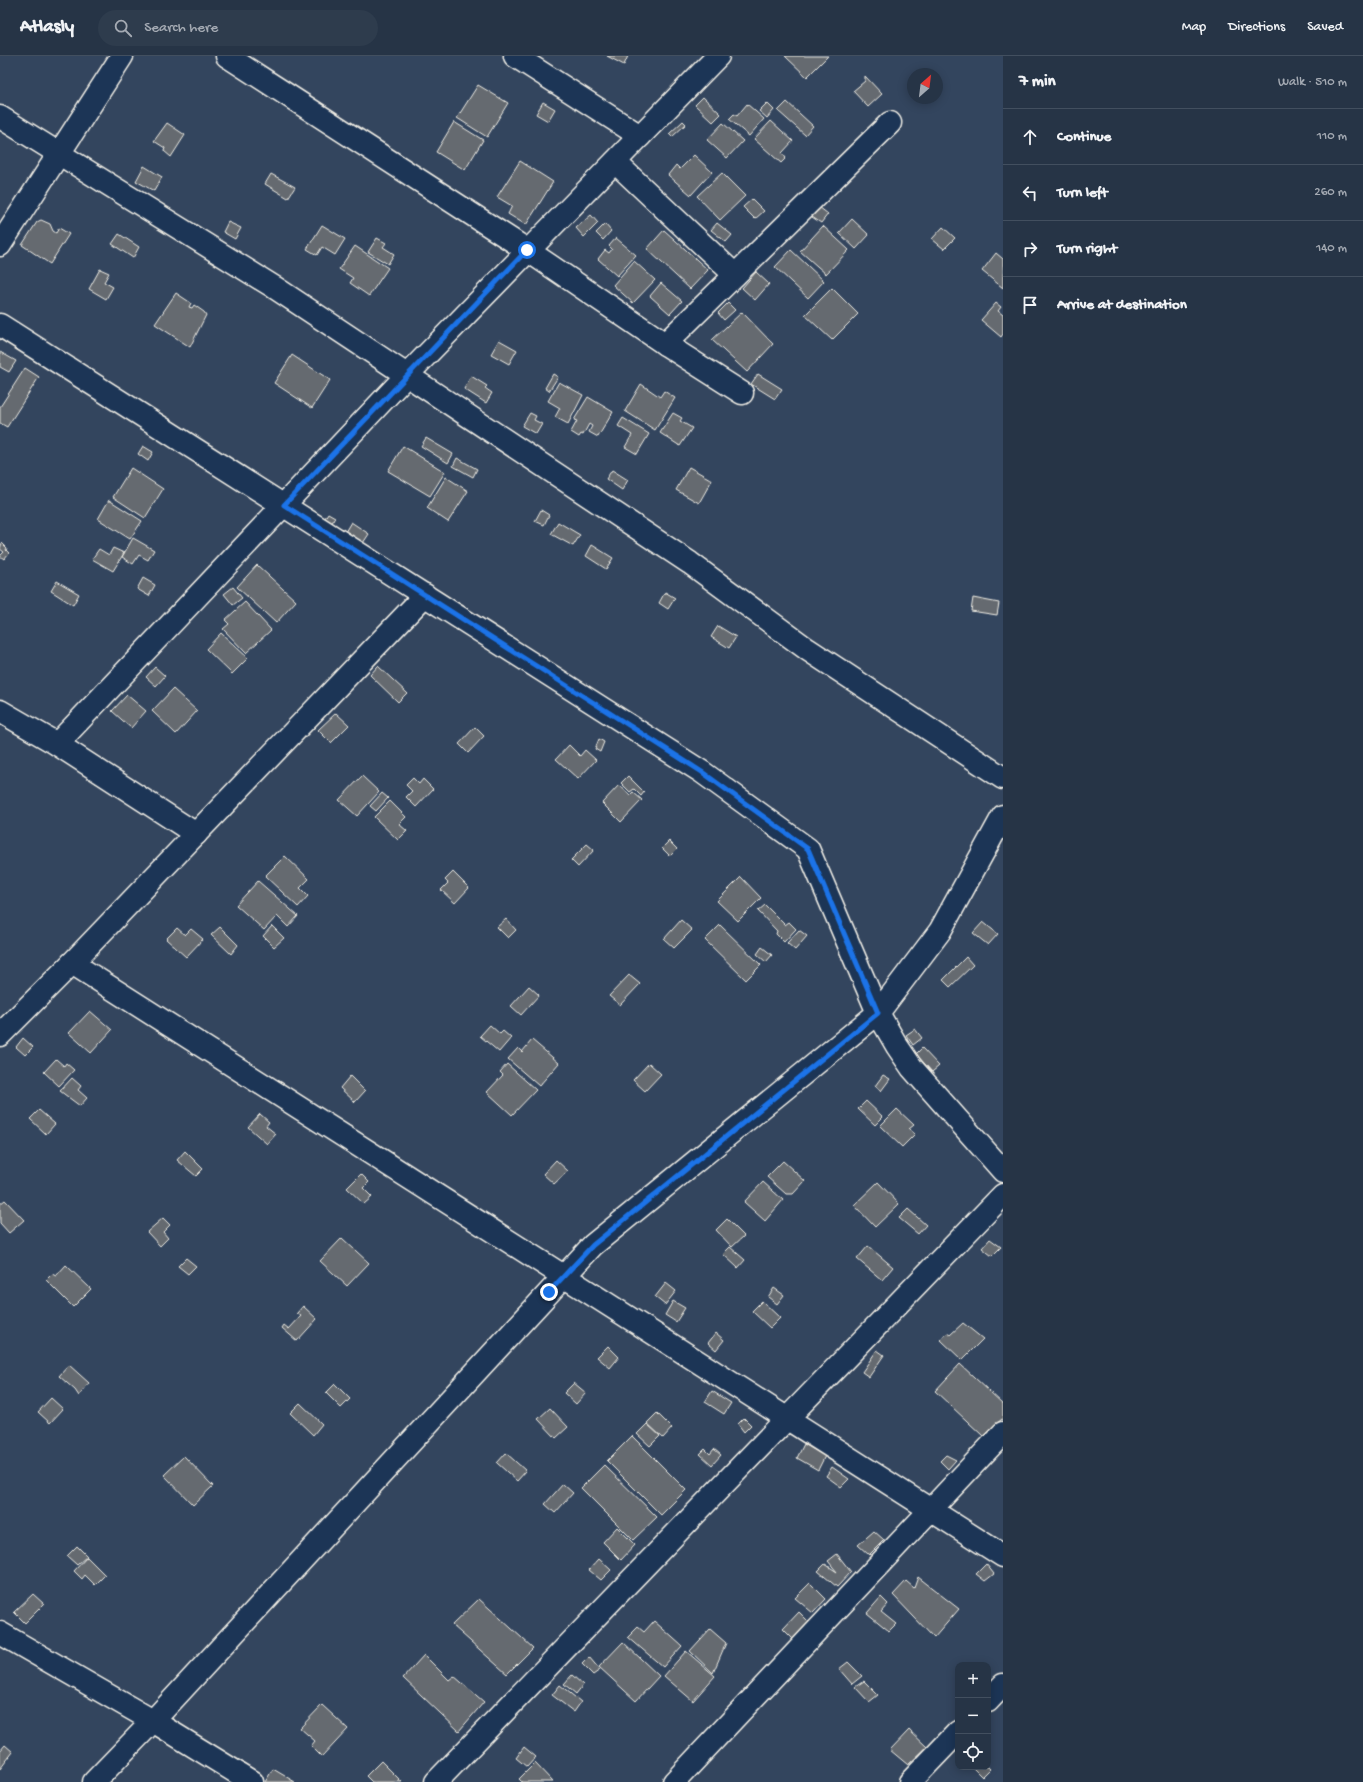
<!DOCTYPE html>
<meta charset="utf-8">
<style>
body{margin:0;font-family:"Gochi Hand",sans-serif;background:#2e3c4d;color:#f1f3f6}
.controls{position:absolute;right:12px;bottom:12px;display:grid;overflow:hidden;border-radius:8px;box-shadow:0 2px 10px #0003}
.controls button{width:36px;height:36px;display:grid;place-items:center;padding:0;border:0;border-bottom:1px solid #424f5f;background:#263446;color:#f1f3f6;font:20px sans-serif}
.compass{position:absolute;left:907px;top:12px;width:36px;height:36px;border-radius:50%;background:#263446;box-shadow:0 2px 10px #0003;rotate:28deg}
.stop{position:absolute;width:12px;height:12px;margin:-9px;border:3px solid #1a73e8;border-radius:50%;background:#fff}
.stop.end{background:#1a73e8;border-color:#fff;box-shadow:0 1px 4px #0008}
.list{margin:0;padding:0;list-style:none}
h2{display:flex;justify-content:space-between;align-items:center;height:52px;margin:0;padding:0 16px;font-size:17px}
h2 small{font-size:13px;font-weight:400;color:#a4aab3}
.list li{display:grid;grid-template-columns:26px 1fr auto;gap:12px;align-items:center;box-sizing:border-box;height:56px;padding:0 16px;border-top:1px solid #424f5f}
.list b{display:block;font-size:15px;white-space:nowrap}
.list em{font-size:13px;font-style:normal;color:#a4aab3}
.icon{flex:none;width:22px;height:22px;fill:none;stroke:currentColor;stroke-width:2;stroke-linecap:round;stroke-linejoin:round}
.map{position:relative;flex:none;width:1003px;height:1726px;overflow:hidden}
header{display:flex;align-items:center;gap:24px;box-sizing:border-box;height:56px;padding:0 20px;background:#263446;border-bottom:1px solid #424f5f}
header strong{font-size:19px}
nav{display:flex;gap:22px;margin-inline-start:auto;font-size:14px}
.search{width:280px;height:36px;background:#2e3c4d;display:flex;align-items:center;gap:10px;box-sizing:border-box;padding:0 14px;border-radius:22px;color:#a4aab3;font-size:15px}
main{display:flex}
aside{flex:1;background:#263446}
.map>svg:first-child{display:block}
.building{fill:#656a70;stroke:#f4f1e8}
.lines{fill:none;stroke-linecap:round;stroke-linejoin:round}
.minor-casing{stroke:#f4f1e8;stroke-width:25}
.minor{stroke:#1d3557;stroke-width:22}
.route{stroke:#1a73e8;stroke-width:5}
</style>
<header>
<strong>Atlasly</strong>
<div class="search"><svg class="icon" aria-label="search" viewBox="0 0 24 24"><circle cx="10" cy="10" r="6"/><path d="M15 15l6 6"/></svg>Search here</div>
<nav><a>Map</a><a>Directions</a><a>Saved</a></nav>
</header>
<main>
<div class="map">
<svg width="1003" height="1726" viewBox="0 0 1003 1726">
<rect width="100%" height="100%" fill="#33455e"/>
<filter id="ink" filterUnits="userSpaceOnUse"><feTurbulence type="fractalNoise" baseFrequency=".025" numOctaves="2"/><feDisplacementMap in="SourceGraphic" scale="8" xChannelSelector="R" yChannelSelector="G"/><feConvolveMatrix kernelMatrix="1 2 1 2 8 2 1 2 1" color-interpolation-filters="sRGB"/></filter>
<g filter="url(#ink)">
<g class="building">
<path d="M607,0H628L624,9Z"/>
<path d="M785,0H828L807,21Z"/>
<path d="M865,20L882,38L868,51L853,35L865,25Z"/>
<path d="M478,29L508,47L487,81L457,62Z"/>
<path d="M703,41L721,58L713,66L695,49Z"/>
<path d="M543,46L555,53L548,65L536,58Z"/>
<path d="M787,46L813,70L805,79L778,55Z"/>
<path d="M767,47L774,54L767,62L759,55Z"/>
<path d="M747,48L764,63L749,80L729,63L734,58L737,60Z"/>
<path d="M683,65L686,68L672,81L669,78Z"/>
<path d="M771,65L793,85L782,97L786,102L781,107L754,83Z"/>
<path d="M454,66L483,84L465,114L436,96Z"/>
<path d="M167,67L185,79L171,101L164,95L165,92L154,85Z"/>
<path d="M723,67L743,85L727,102L707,84Z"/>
<path d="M694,99L712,116L691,139L668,119L676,109L680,113Z"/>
<path d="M520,105L553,126L526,169L508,158L512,150L497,141Z"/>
<path d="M144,110L162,121L154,135L136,125Z"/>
<path d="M722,117L745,140L720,164L697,140Z"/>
<path d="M271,118L295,131L288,142L265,128Z"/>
<path d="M752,143L764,155L755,163L743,151Z"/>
<path d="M819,151L828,158L821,167L812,161Z"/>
<path d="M591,159L598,167L584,181L576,172Z"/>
<path d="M852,163L869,179L856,193L839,177Z"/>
<path d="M41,164L50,168L53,175L56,177L59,172L69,178L50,208L22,189L37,166Z"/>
<path d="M228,166L241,172L235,183L223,176Z"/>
<path d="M717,167L732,179L726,186L711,174Z"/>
<path d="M605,168L611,175L603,184L596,177Z"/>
<path d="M322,169L345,183L335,199L322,191L317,199L307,193Z"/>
<path d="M823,170L849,194L826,218L800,195Z"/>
<path d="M943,171L955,182L944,193L932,183Z"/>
<path d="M664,174L708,214L690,233L647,193Z"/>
<path d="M119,178L139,191L133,202L112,188Z"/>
<path d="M377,182L386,187L383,191L394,198L388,208L368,196Z"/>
<path d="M616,182L636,199L617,220L598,203L605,194L609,197L612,193L609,190Z"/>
<path d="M355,190L388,212L369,240L350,227L353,222L339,213Z"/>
<path d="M791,194L824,225L808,242L775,211Z"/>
<path d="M996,197L1003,203V232L982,215Z"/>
<path d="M634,205L655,224L633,247L613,229Z"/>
<path d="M100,213L109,217L104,226L113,231L106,243L89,233Z"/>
<path d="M756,216L769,228L755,244L742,232Z"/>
<path d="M661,227L682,245L670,258L650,240Z"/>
<path d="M832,232L858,258L832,284L805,259Z"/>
<path d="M176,237L191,247L189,251L192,252L194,249L204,256L206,259L190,291L155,268Z"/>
<path d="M728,247L735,254L724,264L718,257Z"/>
<path d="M996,247L1001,251L998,255L1003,259V278L1001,281L981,264Z"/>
<path d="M742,256L773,288L747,316L712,284Z"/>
<path d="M499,284L517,294L509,308L491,298Z"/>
<path d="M0,296L16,305L9,316L0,311Z"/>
<path d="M292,299L330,324L312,352L274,327Z"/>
<path d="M25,312L39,321L7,371L0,367V351Z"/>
<path d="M553,318L558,321L549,335L545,332Z"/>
<path d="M758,318L782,333L775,343L751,328Z"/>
<path d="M471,320L487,330L485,332L492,337L486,347L464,333Z"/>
<path d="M559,326L583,339L568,368L555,361L560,352L548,345Z"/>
<path d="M641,328L660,341L664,335L675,342L655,374L625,355Z"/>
<path d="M588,341L613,356L598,381L589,376L592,370L589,368L583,379L581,378L579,381L571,376L577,365L574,364Z"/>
<path d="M530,357L536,360L534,364L542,368L536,378L522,370Z"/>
<path d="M673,357L682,362L680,365L692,372L680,390L660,377Z"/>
<path d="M623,362L649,378L637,398L625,391L632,379L618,370Z"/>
<path d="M426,382L453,398L448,407L421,390Z"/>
<path d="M143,390L153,396L148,405L138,398Z"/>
<path d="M403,390L445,416L430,440L388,415Z"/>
<path d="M457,402L477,413L473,421L453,410Z"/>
<path d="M689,411L712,424L699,447L676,434Z"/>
<path d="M131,412L163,433L145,462L113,441Z"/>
<path d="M612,414L628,424L622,434L606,423Z"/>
<path d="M446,421L468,435L448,466L427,452Z"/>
<path d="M109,444L142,465L130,483L98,463Z"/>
<path d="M541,454L549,459L544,469L535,465Z"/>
<path d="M328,457L335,461L332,467L325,462Z"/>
<path d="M351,466L369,478L363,487L345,476Z"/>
<path d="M558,466L580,479L573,490L551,478Z"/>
<path d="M133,482L154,494L148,504L139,499L133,508L122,501Z"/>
<path d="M2,487L7,492L6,494L9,497L4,503L0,500L4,496L0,493Z"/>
<path d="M592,489L613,502L606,513L586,500Z"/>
<path d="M113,492L124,497L113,515L92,503L99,493L109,499Z"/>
<path d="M257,509L296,545L276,567L237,531Z"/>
<path d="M143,522L155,529L149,540L137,533Z"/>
<path d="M57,525L79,538L73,549L51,535Z"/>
<path d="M233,531L242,542L233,549L224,538Z"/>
<path d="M665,536L675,542L668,553L659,547Z"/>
<path d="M973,542L999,547L997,559L971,555Z"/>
<path d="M245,546L271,574L246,597L223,573L229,568L225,564Z"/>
<path d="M718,570L736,581L729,592L711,581Z"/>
<path d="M221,577L248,602L232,618L206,593Z"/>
<path d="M378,610L407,637L398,646L370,619Z"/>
<path d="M155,611L165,620L156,630L146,621Z"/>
<path d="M173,633L197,655L176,678L152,655Z"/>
<path d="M127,639L146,655L131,672L112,655Z"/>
<path d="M336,657L349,669L331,687L318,674Z"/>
<path d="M475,671L484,680L468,697L459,688Z"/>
<path d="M599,683L604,686L600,696L595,693Z"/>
<path d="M569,689L580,700L585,694L596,704L578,723L556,703Z"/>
<path d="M362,720L379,736L357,760L339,744Z"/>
<path d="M628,720L644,736L641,740L634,733L630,736L621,727Z"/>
<path d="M413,722L419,728L423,723L433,733L416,751L406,741L412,735L406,729Z"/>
<path d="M619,729L630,739L633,736L642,744L621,766L602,747Z"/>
<path d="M382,737L388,742L376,755L370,750Z"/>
<path d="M390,745L406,761L399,768L407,775L398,784L374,761Z"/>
<path d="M669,785L677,793L670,800L662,792Z"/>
<path d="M587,788L594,794L578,811L571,804Z"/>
<path d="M285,800L309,823L300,832L308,840L298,851L265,820Z"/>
<path d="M453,816L469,832L455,847L441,834L448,827L445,824Z"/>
<path d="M741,821L761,842L738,865L717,845Z"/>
<path d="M258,825L298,860L288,871L277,860L264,874L236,849Z"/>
<path d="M765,849L785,869L789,866L796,873L784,886L776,878L777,875L758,855Z"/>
<path d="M506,863L516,874L508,882L497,871Z"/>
<path d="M681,864L692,874L674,892L664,883Z"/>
<path d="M983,866L998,878L988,889L973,877Z"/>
<path d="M720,869L761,909L746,924L705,884Z"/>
<path d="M272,870L284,882L274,891L263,880Z"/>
<path d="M220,871L238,889L231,898L211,879Z"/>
<path d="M177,872L185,879L191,873L203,883L186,901L166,883Z"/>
<path d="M799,874L807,880L795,894L787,887Z"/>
<path d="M762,891L772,899L766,906L757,898Z"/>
<path d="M966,901L973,909L950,931L943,924Z"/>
<path d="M629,919L640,928L620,949L609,940Z"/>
<path d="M529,930L539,939L521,959L511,950Z"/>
<path d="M90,955L112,974L91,997L69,977Z"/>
<path d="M490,969L500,978L503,975L511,982L499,996L480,980Z"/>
<path d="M915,973L922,982L913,989L906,979Z"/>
<path d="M23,982L33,991L25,999L16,991Z"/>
<path d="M532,984L559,1007L539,1030L508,1003L518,992L522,996Z"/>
<path d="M922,992L939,1010L932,1016L916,998Z"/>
<path d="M56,1003L64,1010L66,1007L74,1014L59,1030L44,1016Z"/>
<path d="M649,1007L661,1018L645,1035L633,1024Z"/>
<path d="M507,1008L536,1034L512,1059L487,1036L503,1019L500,1016Z"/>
<path d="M883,1019L890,1023L881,1035L875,1030Z"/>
<path d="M350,1020L365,1035L355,1046L340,1032Z"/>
<path d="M72,1022L81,1030L78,1034L87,1042L80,1050L60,1035Z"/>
<path d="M866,1045L883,1061L875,1069L858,1053Z"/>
<path d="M897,1053L914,1069L909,1073L915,1078L902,1091L880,1070Z"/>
<path d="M39,1054L55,1068L46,1078L30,1063Z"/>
<path d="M260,1058L269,1066L266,1070L276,1078L267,1088L248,1071Z"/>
<path d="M185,1095L203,1113L196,1120L177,1104Z"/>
<path d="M556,1104L568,1115L554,1128L543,1118Z"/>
<path d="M783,1105L805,1125L793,1138H786L767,1121Z"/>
<path d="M361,1118L369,1126L363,1132L372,1141L364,1148L347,1132Z"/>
<path d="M763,1126L783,1144L765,1165L744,1146Z"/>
<path d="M878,1126L899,1148L875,1171L854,1149Z"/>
<path d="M5,1144L24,1164L9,1177L0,1167V1148Z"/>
<path d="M908,1153L926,1169L918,1178L899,1162Z"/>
<path d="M163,1162L170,1169L163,1176L168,1182L160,1190L147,1176Z"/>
<path d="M727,1163L744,1180L732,1191L716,1174Z"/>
<path d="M342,1182L369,1207L347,1230L320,1205Z"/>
<path d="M990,1183L1001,1191L992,1200L982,1192Z"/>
<path d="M868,1190L893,1211L882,1224L857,1203Z"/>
<path d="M730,1191L745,1204L738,1212L723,1198Z"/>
<path d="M186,1202L196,1210L188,1218L178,1210Z"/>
<path d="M66,1209L91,1233L73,1251L46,1224L52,1218L56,1220Z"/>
<path d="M666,1227L676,1235L665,1249L655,1241Z"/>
<path d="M774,1232L784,1239L777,1248L768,1241Z"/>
<path d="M673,1245L685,1252L676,1266L665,1259Z"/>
<path d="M762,1245L780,1262L770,1272L752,1255Z"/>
<path d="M303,1250L317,1263L297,1285L282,1272L284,1269L289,1273L301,1260L297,1257Z"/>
<path d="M963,1267L983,1283L962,1304L941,1284L947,1277L950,1279Z"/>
<path d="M716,1277L724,1284L716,1294L708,1287Z"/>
<path d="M608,1290L619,1301L610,1312L597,1301Z"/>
<path d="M877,1294L884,1299L869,1321L862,1316Z"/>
<path d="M960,1308L1003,1348V1362L983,1380L935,1335Z"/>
<path d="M69,1309L89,1327L79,1340L75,1334L59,1320Z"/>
<path d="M574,1327L586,1337L576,1348L564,1337Z"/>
<path d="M335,1328L350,1343L341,1352L326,1337Z"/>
<path d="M712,1335L731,1347L724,1358L705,1346Z"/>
<path d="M51,1342L63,1353L50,1367L38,1356Z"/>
<path d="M300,1347L322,1368L313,1379L290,1357Z"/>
<path d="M550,1352L568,1371L556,1382L538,1363Z"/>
<path d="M657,1357L672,1372L663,1382L647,1367Z"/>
<path d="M744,1362L751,1369L744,1376L738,1368Z"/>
<path d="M647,1368L660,1380L650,1390L637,1378Z"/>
<path d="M632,1380L686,1434L661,1459L607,1405Z"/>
<path d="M804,1388L825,1400L818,1414L797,1402Z"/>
<path d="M705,1393L710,1398L714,1393L721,1399L712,1409L700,1398Z"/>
<path d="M506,1397L526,1415L517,1425L497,1407Z"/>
<path d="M946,1399L956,1404L948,1413L940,1405Z"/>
<path d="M184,1400L213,1430L193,1449L164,1419Z"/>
<path d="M604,1409L657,1461L633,1484L581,1432Z"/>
<path d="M832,1411L849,1423L841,1431L826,1420Z"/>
<path d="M563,1428L573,1437L555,1457L545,1448Z"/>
<path d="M617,1471L635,1489L621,1504L603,1486Z"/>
<path d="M874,1475L884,1484L869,1499L858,1489Z"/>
<path d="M77,1490L87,1500L77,1509L67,1500Z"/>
<path d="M837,1498L851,1516L837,1531L818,1515L825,1508L837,1516L828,1505Z"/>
<path d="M87,1501L105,1519L95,1529L85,1519L82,1523L74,1515Z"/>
<path d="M599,1503L611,1514L601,1524L589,1514Z"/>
<path d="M986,1508L994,1518L985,1525L976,1518Z"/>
<path d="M918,1521L959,1553L934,1582L893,1539L906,1525L914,1532Z"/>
<path d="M810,1527L826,1543L813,1557L795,1542Z"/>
<path d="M33,1538L44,1548L25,1567L14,1556Z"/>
<path d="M881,1541L888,1548L881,1556L896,1568L889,1575L867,1557Z"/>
<path d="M479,1543L533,1592L507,1618L452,1569Z"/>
<path d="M799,1556L810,1567L794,1584L783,1573Z"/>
<path d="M654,1565L682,1590L663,1611L628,1581L638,1571L644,1576Z"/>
<path d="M710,1573L726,1587L713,1617L690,1595Z"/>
<path d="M623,1586L659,1620L636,1645L599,1611Z"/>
<path d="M686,1595L715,1620L693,1645L664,1620Z"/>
<path d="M424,1599L449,1624L454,1620L484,1646L459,1675L403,1622Z"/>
<path d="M589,1601L600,1614L593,1619L582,1608Z"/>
<path d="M848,1606L862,1620L852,1628L839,1613Z"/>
<path d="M572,1619L583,1629L576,1638L564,1628Z"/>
<path d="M864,1625L878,1639L869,1646L855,1631Z"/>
<path d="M560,1629L581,1646L574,1656L552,1639Z"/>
<path d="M322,1649L348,1673L322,1701L311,1690L315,1685L300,1672Z"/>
<path d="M909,1674L927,1691L908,1709L890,1694Z"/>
<path d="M5,1689L13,1696L0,1713V1695Z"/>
<path d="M524,1691L536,1701L527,1711L516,1702Z"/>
<path d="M381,1705L402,1726H372L366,1720Z"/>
<path d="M535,1707L553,1726H522L519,1723Z"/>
<path d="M972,1711H988L990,1713L982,1721Z"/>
<path d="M273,1713L295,1726H265Z"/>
</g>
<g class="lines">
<g class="minor-casing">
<g id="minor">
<path d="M227,0L527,194L665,288L742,337"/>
<path d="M515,0L640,80"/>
<path d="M0,61L274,231L690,507L807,593L1003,722"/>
<path d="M615,106L735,219"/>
<path d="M0,189L122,0"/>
<path d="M0,269L702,716L808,793L878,957L897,990L912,1012L1003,1115"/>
<path d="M665,288L890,67"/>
<path d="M0,655L57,688L196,778"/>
<path d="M57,688L407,319L718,0"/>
<path d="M72,907L1003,1500"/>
<path d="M0,979L72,907L425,539"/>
<path d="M0,1577L153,1665L252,1726"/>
<path d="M988,1645L1003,1629"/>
<path d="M94,1726L153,1665L593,1189L878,957L940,875L1003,760"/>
<path d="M436,1726L1003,1139"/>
<path d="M674,1726L1003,1377"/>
<path d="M910,1726L958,1676"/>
</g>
</g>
<use href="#minor" class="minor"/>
</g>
</g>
<g class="lines" filter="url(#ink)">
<path class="route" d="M527,194L284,449L702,716L808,793L878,957L593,1189L549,1236"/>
</g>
</svg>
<div class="controls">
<button>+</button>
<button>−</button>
<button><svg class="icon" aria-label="locate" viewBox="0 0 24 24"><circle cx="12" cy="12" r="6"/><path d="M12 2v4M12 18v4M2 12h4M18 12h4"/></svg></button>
</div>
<svg class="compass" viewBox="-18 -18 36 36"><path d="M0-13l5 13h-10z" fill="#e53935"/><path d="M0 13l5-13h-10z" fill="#a4aab3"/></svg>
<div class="stop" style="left:527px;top:194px"></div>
<div class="stop end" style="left:549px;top:1236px"></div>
</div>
<aside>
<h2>7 min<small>Walk · 510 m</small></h2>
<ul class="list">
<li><svg class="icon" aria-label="ahead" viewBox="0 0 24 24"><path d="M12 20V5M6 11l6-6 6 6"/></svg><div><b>Continue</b></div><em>110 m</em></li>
<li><svg class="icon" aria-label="left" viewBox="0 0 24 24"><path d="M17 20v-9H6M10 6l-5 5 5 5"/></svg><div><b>Turn left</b></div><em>260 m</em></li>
<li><svg class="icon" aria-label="right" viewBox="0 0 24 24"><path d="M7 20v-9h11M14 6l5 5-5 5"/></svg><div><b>Turn right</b></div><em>140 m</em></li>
<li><svg class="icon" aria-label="arrive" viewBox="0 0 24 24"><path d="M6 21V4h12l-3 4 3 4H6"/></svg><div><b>Arrive at destination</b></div></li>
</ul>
</aside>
</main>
